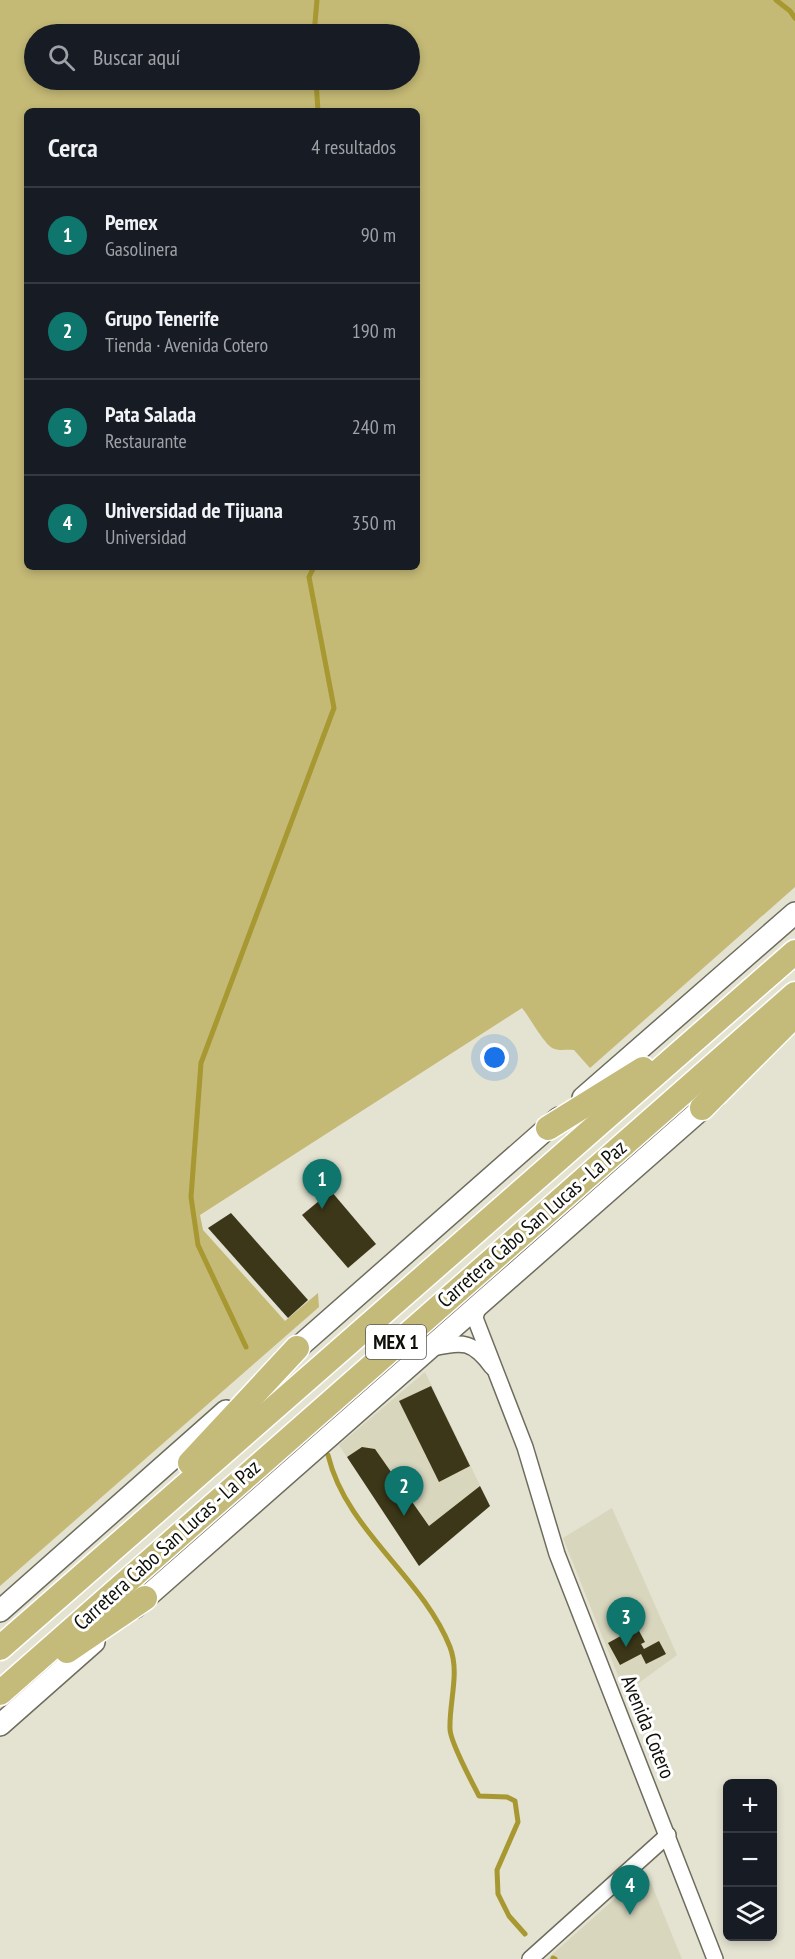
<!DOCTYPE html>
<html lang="es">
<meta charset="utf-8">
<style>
body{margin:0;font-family:"PT Sans Narrow",sans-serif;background:#20242c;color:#f1f3f6}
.controls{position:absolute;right:18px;bottom:18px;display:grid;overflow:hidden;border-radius:9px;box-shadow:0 3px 9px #0003}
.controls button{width:54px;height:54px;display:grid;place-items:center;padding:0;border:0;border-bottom:2px solid #363941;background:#171b24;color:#f1f3f6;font:30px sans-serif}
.you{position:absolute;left:495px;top:1058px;width:21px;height:21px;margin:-15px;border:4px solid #fff;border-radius:50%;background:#1a73e8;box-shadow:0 0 0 9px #1a73e833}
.badge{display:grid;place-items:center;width:39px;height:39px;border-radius:50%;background:#0f766e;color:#fff;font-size:20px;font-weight:700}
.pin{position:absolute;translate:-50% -50px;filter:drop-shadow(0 2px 3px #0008)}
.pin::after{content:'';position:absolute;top:32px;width:21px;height:18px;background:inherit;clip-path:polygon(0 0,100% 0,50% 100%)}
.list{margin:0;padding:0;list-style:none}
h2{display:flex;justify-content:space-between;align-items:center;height:78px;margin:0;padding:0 24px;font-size:26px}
h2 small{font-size:20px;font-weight:400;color:#9ea1a6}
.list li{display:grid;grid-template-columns:39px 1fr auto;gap:18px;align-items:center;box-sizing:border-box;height:96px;padding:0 24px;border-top:2px solid #363941}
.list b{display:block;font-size:22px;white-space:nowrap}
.list p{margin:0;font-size:20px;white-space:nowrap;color:#9ea1a6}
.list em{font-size:20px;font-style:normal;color:#9ea1a6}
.icon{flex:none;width:33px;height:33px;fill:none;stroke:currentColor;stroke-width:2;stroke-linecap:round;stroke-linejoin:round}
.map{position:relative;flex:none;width:795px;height:1959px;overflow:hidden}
.search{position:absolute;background:#171b24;box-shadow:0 3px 9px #0003;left:24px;top:24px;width:396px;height:66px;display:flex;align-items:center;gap:15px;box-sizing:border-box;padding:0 21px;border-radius:33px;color:#9ea1a6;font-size:22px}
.panel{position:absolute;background:#171b24;box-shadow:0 3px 9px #0003;left:24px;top:108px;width:396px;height:462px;border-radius:9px}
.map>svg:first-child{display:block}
.built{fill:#d9d6be}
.green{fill:#c4b975;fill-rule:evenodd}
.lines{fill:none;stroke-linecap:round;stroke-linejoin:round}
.stream{stroke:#a79831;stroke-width:5}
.building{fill:#3c3718}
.minor-casing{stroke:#6e6c5d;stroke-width:18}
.secondary-casing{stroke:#6e6c5d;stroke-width:24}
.trunk-casing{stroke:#fff;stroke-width:27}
.minor{stroke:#fff;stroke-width:15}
.secondary{stroke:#fff;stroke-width:21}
.trunk{stroke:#c4bb7a;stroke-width:24}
.labels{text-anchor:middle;stroke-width:6;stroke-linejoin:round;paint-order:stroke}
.shield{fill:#fff;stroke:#575753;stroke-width:1.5}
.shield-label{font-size:20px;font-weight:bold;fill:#0f0f09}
.street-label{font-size:21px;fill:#0f0f09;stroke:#fff}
</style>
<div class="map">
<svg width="795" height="1959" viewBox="0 0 795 1959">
<rect width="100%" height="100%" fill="#e4e2d0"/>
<g class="built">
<path d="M425,1372L490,1506L419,1566L339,1445Z"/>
<path d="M612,1508L677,1655L625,1693L563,1538Z"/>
<path d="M646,1871L682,1959H547Z"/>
</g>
<path class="green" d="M0,0H795V887L590,1068L574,1050C568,1049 560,1051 555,1049C545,1047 530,1017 522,1008L200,1215L203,1230L285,1321L318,1293L319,1307L0,1586ZM34,34H410V80H34ZM27,111H417V567H27Z"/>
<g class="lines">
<g class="stream">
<path d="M776,0L790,11L795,18"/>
<path d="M314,34L317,0"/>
<path d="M316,80L318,111"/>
<path d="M246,1347L198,1245L191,1197L201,1063L334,708L309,577L314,567"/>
<path d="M328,1455C346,1531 422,1576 450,1647C460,1673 449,1702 450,1729C450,1742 472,1782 479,1796L507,1797L515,1801L518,1822L497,1870L498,1894L509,1916L525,1934"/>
<path d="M553,1958L555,1959"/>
</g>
</g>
<g class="building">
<path d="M331,1191L376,1244L348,1268L302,1215Z"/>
<path d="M231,1213L308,1300L288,1318L208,1228Z"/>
<path d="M431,1386L470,1466L439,1482L399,1401Z"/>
<path d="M362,1447L375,1449L429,1526L480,1486L490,1506L419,1566L347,1457Z"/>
<path d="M637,1627L645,1642L641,1644L644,1649L659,1641L666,1654L646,1664L641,1654L620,1665L608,1643Z"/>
</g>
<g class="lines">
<g class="minor-casing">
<g id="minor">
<path d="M479,1304L475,1318L525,1447L557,1554L715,1959"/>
<path d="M433,1348C463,1341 473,1341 492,1367"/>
<path d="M530,1959L668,1835"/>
</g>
</g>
<g class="secondary-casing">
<g id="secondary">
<path d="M583,1098L795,913"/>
<path d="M285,1359L559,1118"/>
<path d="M134,1608L714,1098"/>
<path d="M0,1611L226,1411"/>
<path d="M0,1725L94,1642"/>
</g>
</g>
<g class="trunk-casing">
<g id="trunk">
<path d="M702,1108L795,1015"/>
<path d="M548,1128L643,1069"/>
<path d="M190,1463L297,1348"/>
<path d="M0,1648L795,952"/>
<path d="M67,1651L145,1598"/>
<path d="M0,1693L795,994"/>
</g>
</g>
<use href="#minor" class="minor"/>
<use href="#secondary" class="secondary"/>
<use href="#trunk" class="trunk"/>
</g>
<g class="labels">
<rect class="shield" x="366" y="1325" width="60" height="34" rx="4.5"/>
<g class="shield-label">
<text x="396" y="1349">MEX 1</text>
</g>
<g class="street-label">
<text transform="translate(532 1224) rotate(-41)" y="7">Carretera Cabo San Lucas - La Paz</text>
<text transform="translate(167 1545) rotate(-42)" y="7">Carretera Cabo San Lucas - La Paz</text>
<text transform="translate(648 1727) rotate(68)" y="7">Avenida Cotero</text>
</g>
</g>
</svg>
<div class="controls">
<button>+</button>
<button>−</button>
<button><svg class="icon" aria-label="layers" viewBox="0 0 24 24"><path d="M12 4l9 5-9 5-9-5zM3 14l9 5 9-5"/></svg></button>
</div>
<div class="you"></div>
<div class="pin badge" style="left:322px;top:1209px">1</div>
<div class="pin badge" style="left:404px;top:1516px">2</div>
<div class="pin badge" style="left:626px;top:1647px">3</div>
<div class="pin badge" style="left:630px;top:1915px">4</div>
<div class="search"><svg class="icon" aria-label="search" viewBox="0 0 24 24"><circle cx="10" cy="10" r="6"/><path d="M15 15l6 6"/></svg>Buscar aquí</div>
<section class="panel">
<h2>Cerca<small>4 resultados</small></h2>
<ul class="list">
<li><span class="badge">1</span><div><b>Pemex</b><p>Gasolinera</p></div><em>90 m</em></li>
<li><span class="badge">2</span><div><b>Grupo Tenerife</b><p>Tienda · Avenida Cotero</p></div><em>190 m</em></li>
<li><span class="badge">3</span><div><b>Pata Salada</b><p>Restaurante</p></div><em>240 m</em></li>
<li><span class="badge">4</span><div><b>Universidad de Tijuana</b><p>Universidad</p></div><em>350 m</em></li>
</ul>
</section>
</div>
